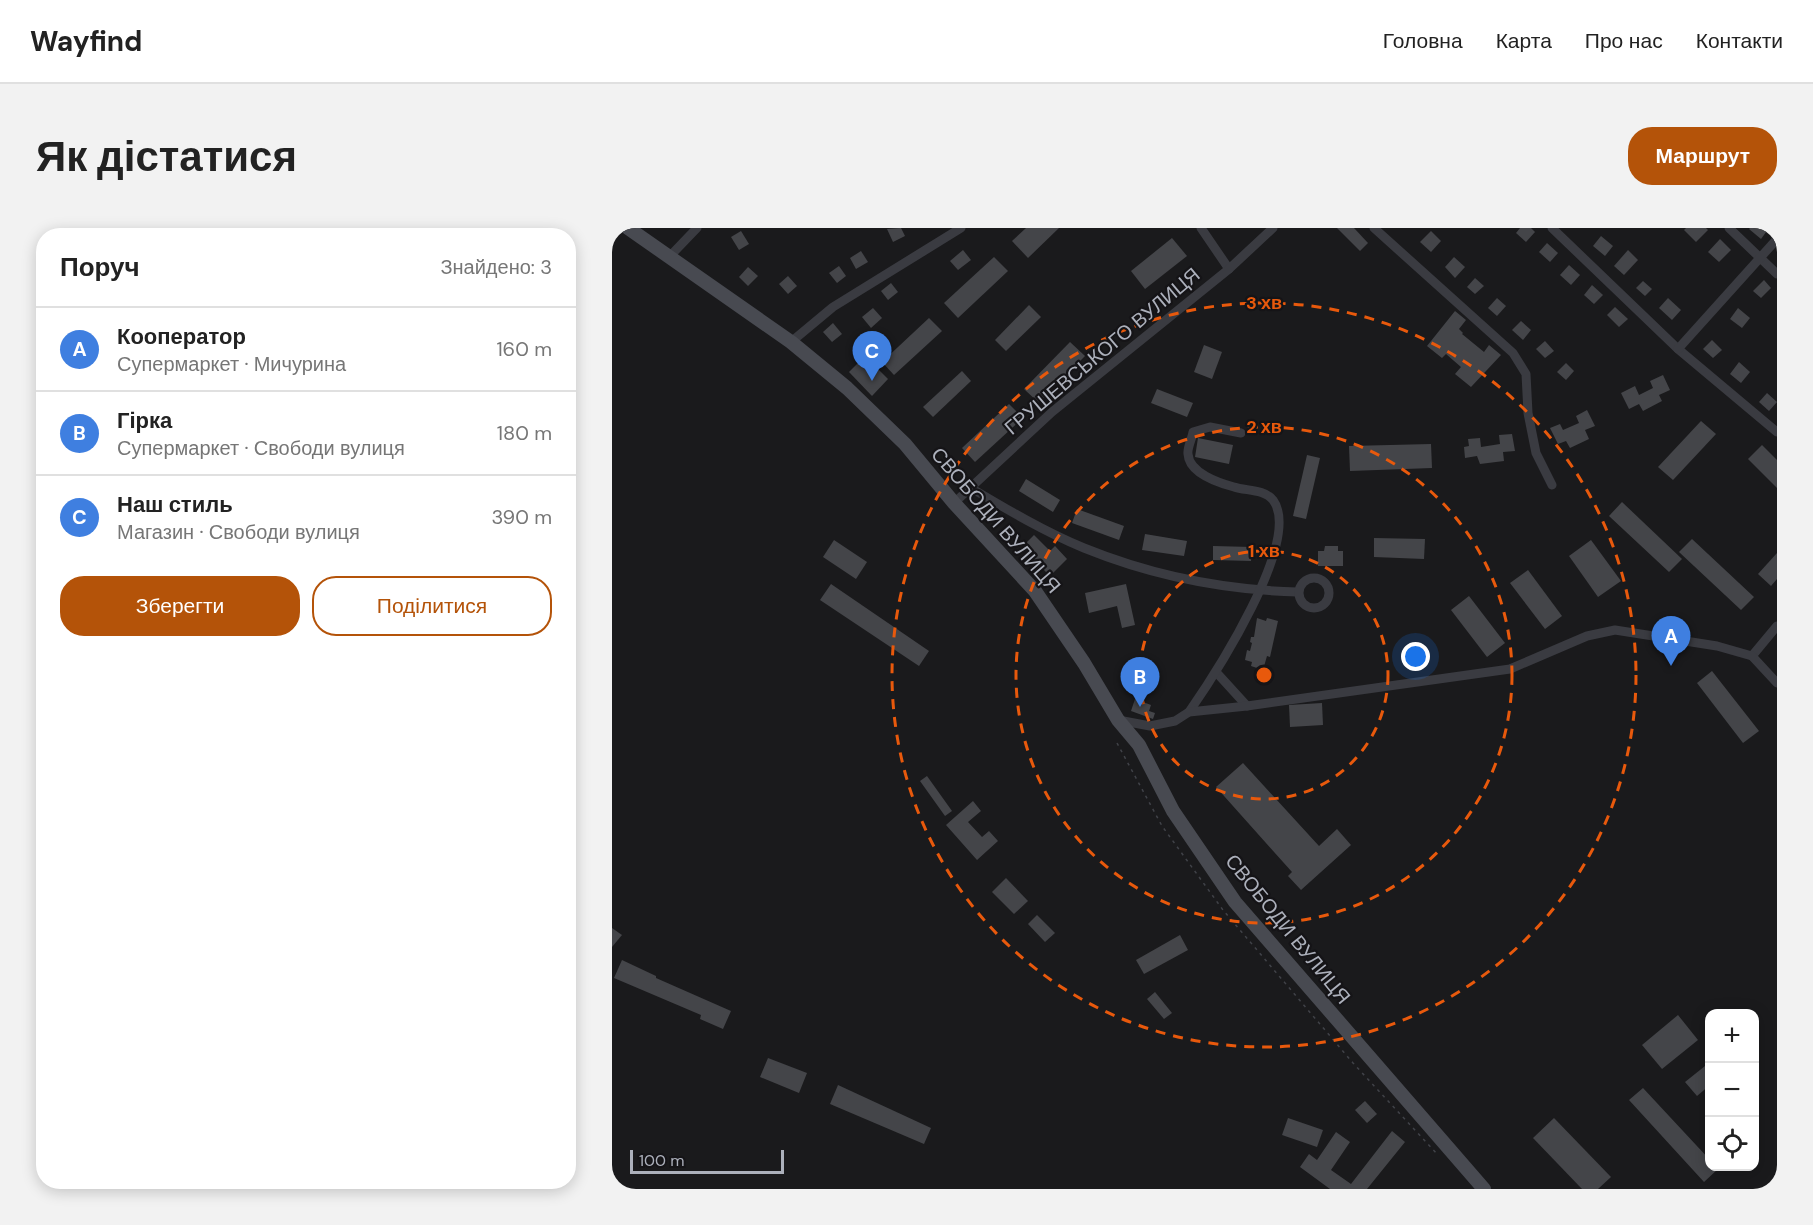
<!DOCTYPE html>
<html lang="uk">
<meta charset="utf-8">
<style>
body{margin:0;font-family:"DM Sans",sans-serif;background:#f2f2f2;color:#222}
.controls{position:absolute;right:18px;bottom:18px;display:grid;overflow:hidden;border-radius:12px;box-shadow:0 3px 15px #0003}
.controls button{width:54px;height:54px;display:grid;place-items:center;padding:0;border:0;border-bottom:2px solid #e0e0e0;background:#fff;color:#222;font:30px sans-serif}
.scale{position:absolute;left:18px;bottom:15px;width:154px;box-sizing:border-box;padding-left:6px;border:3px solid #acb0bb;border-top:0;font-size:16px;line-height:21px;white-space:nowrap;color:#acb0bb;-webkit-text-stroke:4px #151417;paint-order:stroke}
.you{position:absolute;left:804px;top:429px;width:21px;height:21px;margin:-15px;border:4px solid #fff;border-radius:50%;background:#1a73e8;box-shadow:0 0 0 9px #1a73e833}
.badge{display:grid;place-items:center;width:39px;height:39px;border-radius:50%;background:#b45309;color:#fff;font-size:20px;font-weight:700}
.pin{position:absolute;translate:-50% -50px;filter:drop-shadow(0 2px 3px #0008)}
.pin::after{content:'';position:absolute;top:32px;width:21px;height:18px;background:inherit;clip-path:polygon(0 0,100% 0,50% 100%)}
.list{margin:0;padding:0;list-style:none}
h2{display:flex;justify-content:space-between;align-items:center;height:78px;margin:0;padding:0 24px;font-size:26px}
h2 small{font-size:20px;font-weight:400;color:#767676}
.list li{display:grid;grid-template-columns:39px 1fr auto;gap:18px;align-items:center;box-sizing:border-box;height:84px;padding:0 24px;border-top:2px solid #e0e0e0}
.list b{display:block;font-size:22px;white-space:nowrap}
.list p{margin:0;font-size:20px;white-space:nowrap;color:#767676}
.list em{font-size:20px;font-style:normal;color:#767676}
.actions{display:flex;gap:12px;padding:18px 24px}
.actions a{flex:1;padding:14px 0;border:2px solid #b45309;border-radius:24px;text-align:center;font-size:21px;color:#b45309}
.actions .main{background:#b45309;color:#fff}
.icon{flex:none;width:33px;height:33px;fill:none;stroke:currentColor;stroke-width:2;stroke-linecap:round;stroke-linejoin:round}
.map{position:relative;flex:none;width:1165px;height:961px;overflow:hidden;border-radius:24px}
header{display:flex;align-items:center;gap:36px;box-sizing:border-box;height:84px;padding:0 30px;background:#fff;border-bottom:2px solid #e0e0e0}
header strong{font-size:28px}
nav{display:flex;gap:33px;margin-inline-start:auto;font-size:21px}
.intro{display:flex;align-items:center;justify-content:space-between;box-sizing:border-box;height:144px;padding:0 36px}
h1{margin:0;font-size:42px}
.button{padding:15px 27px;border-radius:24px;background:#b45309;color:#fff;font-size:21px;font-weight:700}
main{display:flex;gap:36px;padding:0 36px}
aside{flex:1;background:#fff;border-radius:24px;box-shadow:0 3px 15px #0003}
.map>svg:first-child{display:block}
.building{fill:#444549}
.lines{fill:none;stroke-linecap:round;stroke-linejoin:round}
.path{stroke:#404248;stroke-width:1.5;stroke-dasharray:3 4.5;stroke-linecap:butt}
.minor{stroke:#3a3b41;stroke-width:9}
.secondary{stroke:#484a51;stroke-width:14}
.ring{fill:none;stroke:#e8590c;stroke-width:3;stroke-dasharray:10 8}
.labels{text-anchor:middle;stroke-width:4.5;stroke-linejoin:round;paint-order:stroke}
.street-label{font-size:20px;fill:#acb0bb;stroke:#151417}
.centre{fill:#e8590c;stroke:#151417;stroke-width:3}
.ring-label{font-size:18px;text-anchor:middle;font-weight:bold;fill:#e8590c;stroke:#151417;stroke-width:4.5;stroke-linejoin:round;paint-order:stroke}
</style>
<header>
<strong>Wayfind</strong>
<nav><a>Головна</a><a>Карта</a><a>Про нас</a><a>Контакти</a></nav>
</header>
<div class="intro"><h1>Як дістатися</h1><a class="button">Маршрут</a></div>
<main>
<aside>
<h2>Поруч<small>Знайдено: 3</small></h2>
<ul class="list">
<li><span class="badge" style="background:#3f7fe0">A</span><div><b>Кооператор</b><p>Супермаркет · Мичурина</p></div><em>160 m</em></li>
<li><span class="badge" style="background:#3f7fe0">B</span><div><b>Гірка</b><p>Супермаркет · Свободи вулиця</p></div><em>180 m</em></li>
<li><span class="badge" style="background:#3f7fe0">C</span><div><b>Наш стиль</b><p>Магазин · Свободи вулиця</p></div><em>390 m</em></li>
</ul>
<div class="actions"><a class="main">Зберегти</a><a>Поділитися</a></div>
</aside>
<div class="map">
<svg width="1165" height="961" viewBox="0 0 1165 961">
<rect width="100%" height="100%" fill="#1a1a1c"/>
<g class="building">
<path d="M289,0L293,8L281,14L275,1Z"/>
<path d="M414,0H447L416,30L400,13Z"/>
<path d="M725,0H742L756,15L748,23Z"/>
<path d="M908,0H919L923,4L914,14L904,5Z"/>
<path d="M1074,0H1094L1096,2L1084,14L1072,2Z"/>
<path d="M1138,0H1157L1149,11L1137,1Z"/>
<path d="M129,3L137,16L127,22L119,9Z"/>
<path d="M819,3L829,13L819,24L808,14Z"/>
<path d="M989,8L1001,18L993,28L981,18Z"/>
<path d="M560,10L575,28L533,61L519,43Z"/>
<path d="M1108,11L1119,22L1107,34L1096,24Z"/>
<path d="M935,15L946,25L938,34L927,24Z"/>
<path d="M351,22L359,32L346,42L338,33Z"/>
<path d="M1016,22L1026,32L1012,47L1002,38Z"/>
<path d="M249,23L256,34L244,41L238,30Z"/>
<path d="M382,29L396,43L346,90L332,75Z"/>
<path d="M842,29L853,39L843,50L833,39Z"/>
<path d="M957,37L968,47L959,57L948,47Z"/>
<path d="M227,38L234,48L225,55L217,45Z"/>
<path d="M136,39L146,48L136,58L127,49Z"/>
<path d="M176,48L185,58L176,66L167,56Z"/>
<path d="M863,50L872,58L863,66L855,59Z"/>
<path d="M1152,52L1159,60L1149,70L1141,63Z"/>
<path d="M1031,53L1040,61L1033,68L1024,60Z"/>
<path d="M279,55L286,64L276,72L269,63Z"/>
<path d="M980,57L991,67L982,76L972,67Z"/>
<path d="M885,70L894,78L885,88L876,80Z"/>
<path d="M1056,70L1069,82L1060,92L1047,80Z"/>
<path d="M417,77L429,89L394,123L383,112Z"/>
<path d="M1003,79L1016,91L1007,99L995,87Z"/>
<path d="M261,80L270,90L259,100L250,89Z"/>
<path d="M1126,80L1138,90L1130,100L1118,91Z"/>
<path d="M843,83L854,92L847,101L851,105L850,106L872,124L877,117L889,127L859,159L843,146L849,139L834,126L830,130L815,118Z"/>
<path d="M317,90L330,103L282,147L270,134Z"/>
<path d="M909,93L919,102L911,112L900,102Z"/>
<path d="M221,95L230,106L220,114L211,104Z"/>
<path d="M1100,112L1110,122L1101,130L1091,121Z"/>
<path d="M933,113L942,123L933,130L924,121Z"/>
<path d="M458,114L473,128L427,175L412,161Z"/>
<path d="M592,117L610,124L600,151L582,144Z"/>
<path d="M253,128L276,151L260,168L237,144Z"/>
<path d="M1127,134L1138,144L1129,155L1118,146Z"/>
<path d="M954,135L962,143L954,152L945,144Z"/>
<path d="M350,143L359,153L321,189L311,179Z"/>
<path d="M1051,147L1058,162L1047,167L1050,173L1031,183L1027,176L1017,181L1009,165L1023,158L1027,167L1041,160L1038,153Z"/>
<path d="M545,161L581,175L575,189L539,175Z"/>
<path d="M1155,165L1165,174L1157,183L1147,174Z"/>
<path d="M397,176L411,190L363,234L350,220Z"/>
<path d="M975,182L983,198L973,202L977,211L958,220L954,213L946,216L938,200L948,196L951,202L967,195L964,188Z"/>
<path d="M1089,193L1104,206L1061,252L1046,239Z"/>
<path d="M900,206L903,223L891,224L892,233L868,236L865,228L853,230L852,219L857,218L856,211L868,210L869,219L888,216L887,207Z"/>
<path d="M586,210L621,217L617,236L583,229Z"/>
<path d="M819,216L820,240L738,243L737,218Z"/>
<path d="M1150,217L1165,232V260L1136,231Z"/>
<path d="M695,227L708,230L694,291L681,288Z"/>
<path d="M414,251L448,272L441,284L407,263Z"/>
<path d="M1010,274L1070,331L1057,344L997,288Z"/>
<path d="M465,281L512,298L507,312L460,295Z"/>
<path d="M533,306L575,313L572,328L530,322Z"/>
<path d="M422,307L438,323L443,318L455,331L438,348L413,323L415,321L412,317Z"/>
<path d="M762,310L813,311L812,331L762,329Z"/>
<path d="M1080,311L1142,369L1129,382L1067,324Z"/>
<path d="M222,312L255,334L244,351L211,329Z"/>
<path d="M979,312L1009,353L986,369L957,328Z"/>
<path d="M601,318L640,319L639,333L601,332Z"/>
<path d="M713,318H726V323H731V338H706V323H712Z"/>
<path d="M1165,325V351L1159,358L1146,346Z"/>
<path d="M916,342L950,388L933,401L898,355Z"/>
<path d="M219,356L317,423L307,438L208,372Z"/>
<path d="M514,356L523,397L510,400L505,378L477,385L473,365Z"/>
<path d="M857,368L893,415L875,429L839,382Z"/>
<path d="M645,390L654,393L655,390L666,393L658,429L655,428L651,442L639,438L640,434L633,432L635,422L638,423L640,415L638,414L639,409H642Z"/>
<path d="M1100,443L1147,503L1131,515L1085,455Z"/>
<path d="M523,471L539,477L537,483L543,485L541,491L519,483Z"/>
<path d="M710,475L711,497L678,499L677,477Z"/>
<path d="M631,535L707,618L725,601L739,617L689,662L676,648L680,644L604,559Z"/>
<path d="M315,548L340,583L333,588L308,553Z"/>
<path d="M361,573L369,583L356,594L370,609L377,603L386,613L365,632L334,597Z"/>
<path d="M394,650L416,673L402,686L380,664Z"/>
<path d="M425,687L443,705L433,714L416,696Z"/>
<path d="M0,700L10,707L0,719Z"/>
<path d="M568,707L576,722L532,746L524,732Z"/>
<path d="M10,732L44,748V750L119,783L111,801L88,791L89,787L2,750Z"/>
<path d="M543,764L560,785L552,791L535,771Z"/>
<path d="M1066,787L1086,812L1050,841L1030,817Z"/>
<path d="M156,830L195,845L187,865L148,849Z"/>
<path d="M1098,834V857L1085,868L1073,854Z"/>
<path d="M226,857L319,900L312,916L218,876Z"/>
<path d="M1031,860L1098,932V938H1103L1106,941L1092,954L1017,872Z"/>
<path d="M753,873L765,886L755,895L743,882Z"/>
<path d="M676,890L711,902L705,919L670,907Z"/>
<path d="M942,890L999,949L986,961H970L921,910Z"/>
<path d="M780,903L793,914L755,961H718L688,939L697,926L705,932L724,904L738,914L719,942L739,956Z"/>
</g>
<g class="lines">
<path class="path" d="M505,515L550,598L611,682L741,835L826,927"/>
<g class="minor">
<path d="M589,0L617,41"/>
<path d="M762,0L901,125L914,146L916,185L924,225L940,257"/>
<path d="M940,0L1066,121L1165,204"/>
<path d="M1117,0L1165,46"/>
<path d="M58,28L85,0"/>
<path d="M179,114L221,79L349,0"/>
<path d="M1066,121L1165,11"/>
<path d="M359,260C396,282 433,304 472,320C541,348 612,362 686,364"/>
<path d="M342,275L440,184L617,41L661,0"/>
<circle cx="702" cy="365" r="15"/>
<path d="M1140,428L1165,398"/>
<path d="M604,444L635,478"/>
<path d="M577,484C602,448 691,312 661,272C652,261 634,263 622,259C607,255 577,245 576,226C575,220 580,211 581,204L598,199L629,205"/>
<path d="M506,492L538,498L563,493L577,484L635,478L898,441L975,408L1003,402L1105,418L1140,428L1165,455"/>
</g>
<path class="secondary" d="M16,0L179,114L235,160L293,216L342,275L423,363L472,435L506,492L527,517L561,583L623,674L872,961"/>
</g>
<g class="ring">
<circle cx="652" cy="447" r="124"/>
<circle cx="652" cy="447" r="248"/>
<circle cx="652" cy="447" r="372"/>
</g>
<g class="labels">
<g class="street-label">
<text transform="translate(490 123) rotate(-40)" y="7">ГРУШЕВСЬКОГО ВУЛИЦЯ</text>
<text transform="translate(384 292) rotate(49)" y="7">СВОБОДИ ВУЛИЦЯ</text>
<text transform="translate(676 701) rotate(51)" y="7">СВОБОДИ ВУЛИЦЯ</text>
</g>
</g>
<circle cx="652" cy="447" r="9" class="centre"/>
<g class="ring-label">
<text x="652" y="81">3 хв</text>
<text x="652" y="205">2 хв</text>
<text x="652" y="329">1 хв</text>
</g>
</svg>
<div class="controls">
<button>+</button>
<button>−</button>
<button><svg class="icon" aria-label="locate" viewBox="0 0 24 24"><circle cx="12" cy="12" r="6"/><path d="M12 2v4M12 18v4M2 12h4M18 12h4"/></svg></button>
</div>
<div class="scale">100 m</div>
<div class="you"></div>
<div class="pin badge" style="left:1059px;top:438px;background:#3f7fe0">A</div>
<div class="pin badge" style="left:528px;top:479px;background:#3f7fe0">B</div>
<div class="pin badge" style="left:260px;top:153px;background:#3f7fe0">C</div>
</div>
</main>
